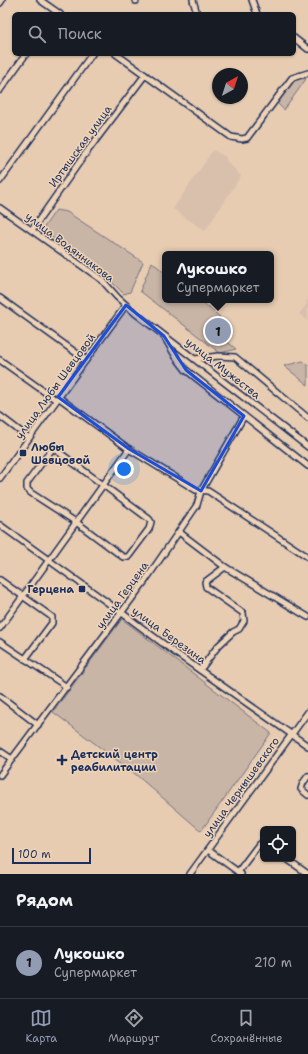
<!DOCTYPE html>
<html lang="ru">
<meta charset="utf-8">
<style>
body{margin:0;font-family:"Shantell Sans",sans-serif;background:#242831;color:#f1f3f6}
.controls{position:absolute;right:12px;bottom:12px;display:grid;overflow:hidden;border-radius:6px;box-shadow:0 1px 3px #0004}
.controls button{width:36px;height:36px;display:grid;place-items:center;padding:0;border:0;border-bottom:1px solid #363941;background:#171b24;color:#f1f3f6;font:20px sans-serif}
.compass{position:absolute;left:212px;top:68px;width:36px;height:36px;border-radius:50%;background:#171b24;box-shadow:0 1px 3px #0004;rotate:39deg}
.scale{position:absolute;left:12px;bottom:10px;width:79px;box-sizing:border-box;padding-left:4px;border:2px solid #1b2f5e;border-top:0;font-size:11px;line-height:14px;white-space:nowrap;color:#1b2f5e;-webkit-text-stroke:3px #efd3b6;paint-order:stroke}
.you{position:absolute;left:124px;top:469px;width:14px;height:14px;margin:-10px;border:3px solid #fff;border-radius:50%;background:#1a73e8;box-shadow:0 0 0 6px #1a73e833}
.badge{display:grid;place-items:center;width:26px;height:26px;border-radius:50%;background:#919bb2;color:#111;font-size:13px;font-weight:700}
.pin{position:absolute;translate:-50% -50%;border:2px solid #fff;box-shadow:0 1px 4px #0006}
.popup{position:absolute;left:162px;top:251px;width:112px;height:52px;box-sizing:border-box;display:grid;place-content:center;border-radius:6px;background:#171b24;filter:drop-shadow(0 1px 3px #0005);font-size:13px;white-space:nowrap;color:#9ea1a6}
.popup b{font-size:15px;color:#f1f3f6}
.popup::after{content:'';position:absolute;left:50%;top:100%;margin-left:-8px;border:8px solid transparent;border-top-color:#171b24}
.list{margin:0;padding:0;list-style:none}
h2{display:flex;justify-content:space-between;align-items:center;height:52px;margin:0;padding:0 16px;font-size:17px}
h2 small{font-size:13px;font-weight:400;color:#9ea1a6}
.list li{display:grid;grid-template-columns:26px 1fr auto;gap:12px;align-items:center;box-sizing:border-box;height:72px;padding:0 16px;border-top:1px solid #363941}
.list b{display:block;font-size:15px;white-space:nowrap}
.list p{margin:0;font-size:13px;white-space:nowrap;color:#9ea1a6}
.list em{font-size:13px;font-style:normal;color:#9ea1a6}
.icon{flex:none;width:22px;height:22px;fill:none;stroke:currentColor;stroke-width:2;stroke-linecap:round;stroke-linejoin:round}
.map{position:relative;flex:none;width:308px;height:874px;overflow:hidden}
.search{position:absolute;background:#171b24;box-shadow:0 1px 3px #0004;left:12px;right:12px;top:12px;height:44px;display:flex;align-items:center;gap:10px;box-sizing:border-box;padding:0 14px;border-radius:6px;color:#9ea1a6;font-size:15px}
.sheet{height:124px;background:#171b24}
nav{display:flex;justify-content:space-around;align-items:center;box-sizing:border-box;height:56px;border-top:1px solid #363941;background:#171b24;font-size:11px;color:#9ea1a6}
nav a{display:grid;justify-items:center;gap:2px}
nav .on{color:#919bb2}
.map>svg:first-child{display:block}
.built{fill:#d8c0ac}
.green{fill:#c9b5a6;stroke:#727282}
.lines{fill:none;stroke-linecap:round;stroke-linejoin:round}
.minor-casing{stroke:#1b2f5e;stroke-width:8}
.minor{stroke:#efd3b6;stroke-width:5}
.marked{fill:#1d4ed8;fill-opacity:0.2;stroke:#1d4ed8;stroke-width:3;stroke-linejoin:round}
.poi-dot{fill:#1b2f5e;stroke:#efd3b6;stroke-width:1.5}
.labels{text-anchor:middle;stroke-width:3;stroke-linejoin:round;paint-order:stroke}
.street-label{font-size:11px;fill:#1b2f5e;stroke:#efd3b6}
.poi-label{font-size:11px;font-weight:bold;fill:#1b2f5e;stroke:#efd3b6;text-anchor:start}
</style>
<div class="map">
<svg width="308" height="874" viewBox="0 0 308 874">
<rect width="100%" height="100%" fill="#e7ccb2"/>
<filter id="ink" filterUnits="userSpaceOnUse"><feTurbulence type="fractalNoise" baseFrequency=".025" numOctaves="2"/><feDisplacementMap in="SourceGraphic" scale="8" xChannelSelector="R" yChannelSelector="G"/><feConvolveMatrix kernelMatrix="1 2 1 2 8 2 1 2 1" color-interpolation-filters="sRGB"/></filter>
<g filter="url(#ink)">
<g class="built">
<path d="M213,150L226,157V160L241,176L205,231L173,209Z"/>
<path d="M308,300V321L299,314L307,304L306,302Z"/>
</g>
<g class="green">
<path d="M300,78L306,79L284,110L277,103L291,83Z"/>
<path d="M56,210L67,212L143,262L130,292L124,294L102,272L42,230Z"/>
<path d="M152,262L165,273V300H199L220,317L212,329L236,349L220,353L140,291Z"/>
<path d="M303,361L308,365V385L284,366Z"/>
<path d="M122,619L271,733L201,831L134,773L53,712Z"/>
</g>
<g class="lines">
<g class="minor-casing">
<g id="minor">
<path d="M40,0L60,14"/>
<path d="M136,0V1"/>
<path d="M193,0L197,14"/>
<path d="M252,0L257,14"/>
<path d="M0,3L2,0"/>
<path d="M294,38L308,49"/>
<path d="M116,54L231,137L242,139L247,138L292,78L308,73"/>
<path d="M0,90L26,54"/>
<path d="M0,181L92,54"/>
<path d="M0,208L102,280L117,297L135,313L308,447"/>
<path d="M32,230L83,157L145,75"/>
<path d="M0,298L86,360"/>
<path d="M165,338L176,357L186,370L308,466"/>
<path d="M195,359L218,356L235,357L308,418"/>
<path d="M0,360L56,400"/>
<path d="M58,397L129,449L196,490L208,491L308,557"/>
<path d="M0,416L29,438"/>
<path d="M52,449L56,450L149,519L151,522L149,529L128,557H123L76,522L31,493L27,489V483Z"/>
<path d="M0,478L126,305"/>
<path d="M0,525L122,613L177,654L308,746"/>
<path d="M179,532L225,567L308,617"/>
<path d="M0,580L52,617V623L25,659"/>
<path d="M0,628L129,449"/>
<path d="M0,642L67,687"/>
<path d="M200,670L218,646L233,632L239,629L244,621L243,613L206,587L205,582L225,567"/>
<path d="M0,696L38,725"/>
<path d="M0,751L12,759"/>
<path d="M0,775L145,581L197,505L201,491L244,416"/>
<path d="M308,776L303,783L301,789L308,795"/>
<path d="M208,850L241,874"/>
<path d="M287,859L308,874"/>
<path d="M238,872L259,844L263,842"/>
<path d="M190,874L308,712"/>
</g>
</g>
<use href="#minor" class="minor"/>
</g>
</g>
<path class="marked" d="M126,305L164,336L186,370L244,416L201,491L129,449L58,397Z"/>
<g class="poi-dot">
<rect x="19" y="449" width="8" height="8" rx="2"/>
<rect x="78" y="585" width="8" height="8" rx="2"/>
<path d="M60 754h4v4h4v4h-4v4h-4v-4h-4v-4h4z"/>
</g>
<g class="labels">
<g class="street-label">
<text transform="translate(80 146) rotate(-54)" y="4">Иртышская улица</text>
<text transform="translate(70 247) rotate(37)" y="4">улица Водянникова</text>
<text transform="translate(223 368) rotate(38)" y="4">улица Мужества</text>
<text transform="translate(55 386) rotate(-54)" y="4">улица Любы Шевцовой</text>
<text transform="translate(122 595) rotate(-54)" y="4">улица Герцена</text>
<text transform="translate(169 635) rotate(36)" y="4">улица Березина</text>
<text transform="translate(241 787) rotate(-54)" y="4">улица Чернышевского</text>
</g>
<g class="poi-label">
<text x="31" y="451">Любы<tspan x="31" dy="13">Шевцовой</tspan></text>
<text x="74" y="593" text-anchor="end">Герцена</text>
<text x="71" y="758">Детский центр<tspan x="71" dy="13">реабилитации</tspan></text>
</g>
</g>
</svg>
<div class="controls">
<button><svg class="icon" aria-label="locate" viewBox="0 0 24 24"><circle cx="12" cy="12" r="6"/><path d="M12 2v4M12 18v4M2 12h4M18 12h4"/></svg></button>
</div>
<svg class="compass" viewBox="-18 -18 36 36"><path d="M0-13l5 13h-10z" fill="#e53935"/><path d="M0 13l5-13h-10z" fill="#9ea1a6"/></svg>
<div class="scale">100 m</div>
<div class="you"></div>
<div class="pin badge" style="left:218px;top:331px">1</div>
<div class="popup"><b>Лукошко</b>Супермаркет</div>
<div class="search"><svg class="icon" aria-label="search" viewBox="0 0 24 24"><circle cx="10" cy="10" r="6"/><path d="M15 15l6 6"/></svg>Поиск</div>
</div>
<section class="sheet">
<h2>Рядом<small></small></h2>
<ul class="list">
<li><span class="badge">1</span><div><b>Лукошко</b><p>Супермаркет</p></div><em>210 m</em></li>
</ul>
</section>
<nav>
<a class="on"><svg class="icon" aria-label="map" viewBox="0 0 24 24"><path d="M3 6l6-2 6 2 6-2v14l-6 2-6-2-6 2zM9 4v14M15 6v14"/></svg>Карта</a>
<a><svg class="icon" aria-label="directions" viewBox="0 0 24 24"><path d="M12 3l9 9-9 9-9-9zM9 14v-3h6M13 9l2 2-2 2"/></svg>Маршрут</a>
<a><svg class="icon" aria-label="saved" viewBox="0 0 24 24"><path d="M7 4h10v16l-5-4-5 4z"/></svg>Сохранённые</a>
</nav>
